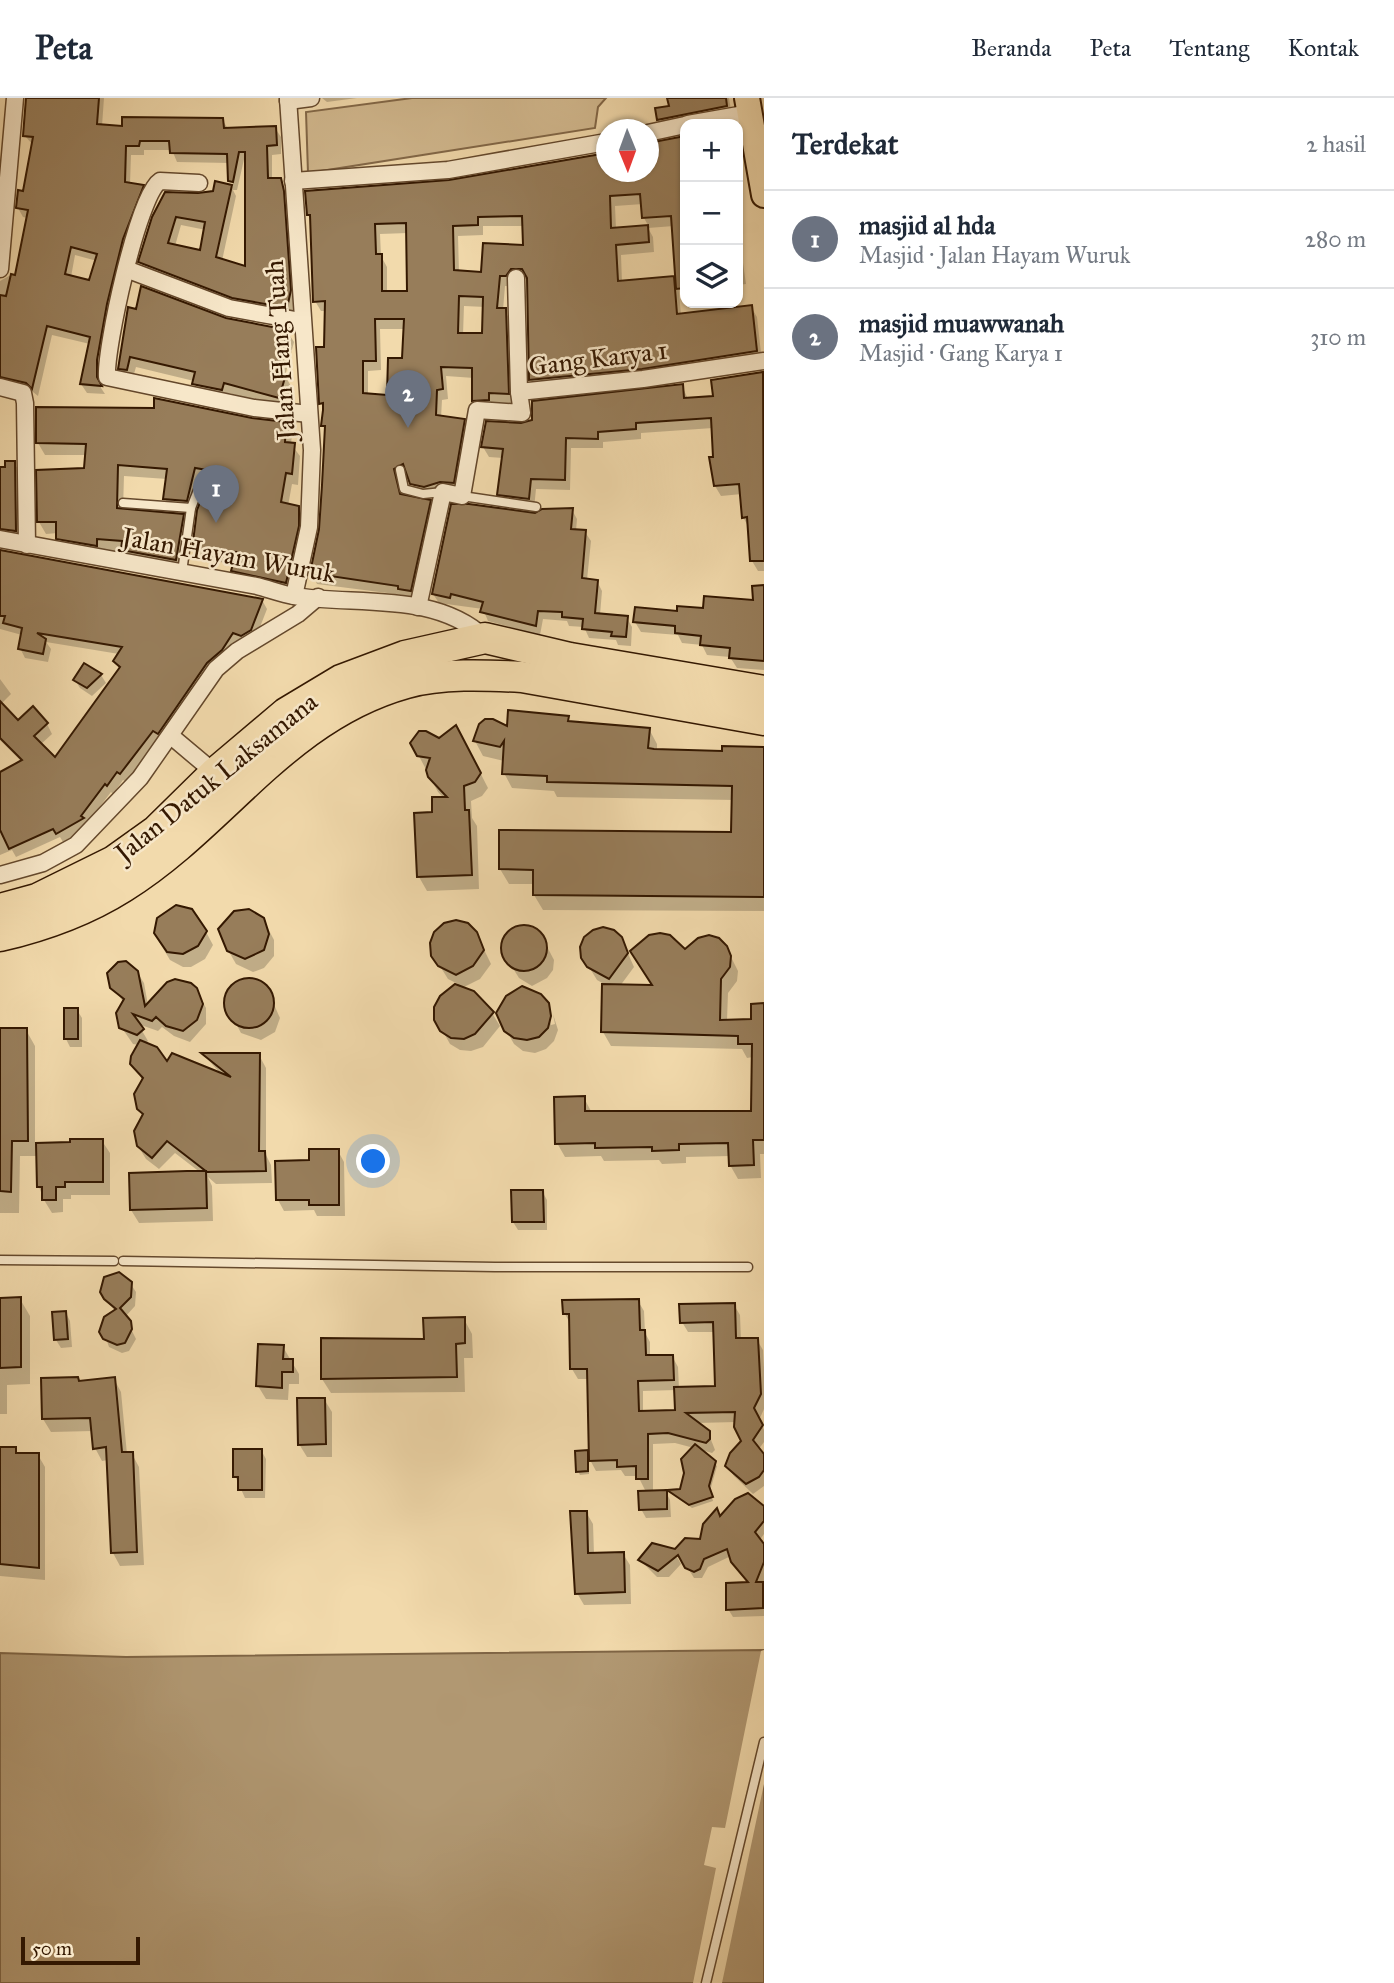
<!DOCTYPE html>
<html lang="id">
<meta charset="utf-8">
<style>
body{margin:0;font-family:"IM FELL Great Primer",serif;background:#f2f2f3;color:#1f2937}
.controls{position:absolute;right:21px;top:21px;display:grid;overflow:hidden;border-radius:14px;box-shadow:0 2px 5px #0004}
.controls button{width:63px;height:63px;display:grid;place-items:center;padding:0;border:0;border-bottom:2px solid #e0e1e3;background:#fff;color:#1f2937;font:35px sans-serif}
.compass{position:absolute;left:596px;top:21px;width:63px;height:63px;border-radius:50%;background:#fff;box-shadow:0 2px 5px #0004;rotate:179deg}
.scale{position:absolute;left:21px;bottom:18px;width:119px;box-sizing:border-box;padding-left:7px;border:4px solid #341801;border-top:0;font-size:19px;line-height:24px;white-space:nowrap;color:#341801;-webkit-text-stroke:5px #f7e7c9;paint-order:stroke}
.you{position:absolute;left:374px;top:1064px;width:24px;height:24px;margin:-18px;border:5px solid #fff;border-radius:50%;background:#1a73e8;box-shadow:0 0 0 10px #1a73e833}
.badge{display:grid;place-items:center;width:46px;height:46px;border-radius:50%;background:#ea580c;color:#fff;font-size:23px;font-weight:700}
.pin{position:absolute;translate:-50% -58px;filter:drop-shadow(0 2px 4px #0008)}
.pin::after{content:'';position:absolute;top:37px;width:24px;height:21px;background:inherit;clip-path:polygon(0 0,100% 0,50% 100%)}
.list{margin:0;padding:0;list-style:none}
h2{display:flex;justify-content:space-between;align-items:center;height:91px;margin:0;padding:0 28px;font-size:30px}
h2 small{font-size:23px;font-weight:400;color:#747a83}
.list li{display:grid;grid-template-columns:46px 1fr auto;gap:21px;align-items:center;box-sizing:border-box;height:98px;padding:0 28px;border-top:2px solid #e0e1e3}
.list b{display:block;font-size:26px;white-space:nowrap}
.list p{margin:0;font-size:23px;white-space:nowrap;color:#747a83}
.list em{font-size:23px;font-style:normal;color:#747a83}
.icon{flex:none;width:38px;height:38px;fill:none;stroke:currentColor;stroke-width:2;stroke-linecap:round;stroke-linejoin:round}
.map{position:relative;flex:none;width:764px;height:1885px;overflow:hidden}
header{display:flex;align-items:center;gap:42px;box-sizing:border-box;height:98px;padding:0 35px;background:#fff;border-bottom:2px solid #e0e1e3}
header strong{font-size:33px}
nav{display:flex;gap:38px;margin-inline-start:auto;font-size:24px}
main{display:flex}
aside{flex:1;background:#fff}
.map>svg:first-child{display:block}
.green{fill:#d2b98f;stroke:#836848;stroke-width:2}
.water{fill:#b19872;stroke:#7f6545;stroke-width:2}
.pier{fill:#f2daac}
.shadow{fill:#0003;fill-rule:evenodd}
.building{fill:#977d5a;stroke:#341801;stroke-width:2;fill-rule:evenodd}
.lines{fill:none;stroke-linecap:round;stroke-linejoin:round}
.lane-casing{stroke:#64482c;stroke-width:11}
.street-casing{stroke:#64482c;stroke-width:19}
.primary-casing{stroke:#341801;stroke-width:28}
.highway-casing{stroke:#341801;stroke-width:33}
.lane{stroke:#f7e7c9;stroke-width:8}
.street{stroke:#f7e7c9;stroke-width:16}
.primary{stroke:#f2daac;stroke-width:24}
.highway{stroke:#f2daac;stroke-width:30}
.labels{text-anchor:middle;stroke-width:5;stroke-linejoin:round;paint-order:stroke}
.street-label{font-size:26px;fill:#341801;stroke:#f7e7c9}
</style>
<header>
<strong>Peta</strong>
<nav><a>Beranda</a><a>Peta</a><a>Tentang</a><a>Kontak</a></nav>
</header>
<main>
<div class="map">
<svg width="764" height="1885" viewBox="0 0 764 1885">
<rect width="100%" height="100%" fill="#f2daac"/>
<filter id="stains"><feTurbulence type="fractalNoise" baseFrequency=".00286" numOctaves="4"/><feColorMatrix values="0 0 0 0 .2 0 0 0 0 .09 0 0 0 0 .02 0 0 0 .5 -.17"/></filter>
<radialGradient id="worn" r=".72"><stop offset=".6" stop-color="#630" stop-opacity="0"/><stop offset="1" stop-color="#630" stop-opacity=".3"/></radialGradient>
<path class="green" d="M412,0H606L598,9L595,30L308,75L306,14Z"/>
<path class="water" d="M764,1552V1885H0V1555L126,1559Z"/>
<path class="pier" d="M764,1552V1686L722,1885H693L716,1770L704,1767L712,1729L725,1730L761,1553Z"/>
<g class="shadow">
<path d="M27,0H104L102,28L124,30L222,21L228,31L275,30L281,39V56L272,57V82L280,81L288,104L295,203L292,218L238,209L146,174L140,164L154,120L199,97L215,94L217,85L233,89L229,65L177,64L172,52H144V57H131L130,86L142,89L148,98L102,273L101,290L105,296L87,295L81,286L90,246L52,237L38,298L33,294L0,288V183L9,178L17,179L28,120L23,119L18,110L24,95L33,47L25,38ZM245,57H247V170L222,163L236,98L233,92H237ZM181,127L206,132L201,154L175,148ZM75,157L97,163L91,184L71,179Z"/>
<path d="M322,0H357L327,4Z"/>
<path d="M669,0H729L732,18L664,31L657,12L671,9Z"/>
<path d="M685,40V192L678,184L681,217L751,209L757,219L762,264L537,292L531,282L528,181H517L512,188H505L503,212L511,222L514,305H494V312L479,313L473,303L474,280L446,278L448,301L442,302L441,320L464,322L470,332L459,395L417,396L408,376L398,381L402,398L429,403L435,414L416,503L405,501L403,497L317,486L312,475L321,431L327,334L323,327L325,312L321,305L326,213H321L315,203L312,123L308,117L450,84L606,57V74H648L650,47ZM643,106L644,120L649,129L616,131L615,108ZM483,128H524L525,149L483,176L459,174L458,138L483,137ZM674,128L678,188L673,180L622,184L621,157L654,154L653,139L648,130ZM408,135L409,194L387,195V169L381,158L380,136ZM464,208L485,209L484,237H463ZM380,231H406L404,262L389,298L368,297V273L381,272Z"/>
<path d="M738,130L746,186L738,187Z"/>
<path d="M129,211L225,222L287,233L294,244L285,278L291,288L285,310L229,295L228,303L200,297L194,283L136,269L132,283L126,281L120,270Z"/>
<path d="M762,276L764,473H758L752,463L749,430L743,419L742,396L721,398L715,388L713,330L641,335V341L603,344V350H571L570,392L536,391L534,411L505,406L499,396L503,360L489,359L483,349L522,327L682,288L688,301L715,299Z"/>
<path d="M252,322L285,326L292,337L291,346L300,358L298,387L292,386L288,408L298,410L305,422L292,496L240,484L233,472L235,465L200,463L194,452L222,385L201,381L193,414L172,413L165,401L167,381L124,378L123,412L182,418L189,429L182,473L130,464L124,454L65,452L58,435L46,436L39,424L86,371L87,357H45L38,345Z"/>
<path d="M14,365L20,374L21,442H0V371H7Z"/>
<path d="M572,412L577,421L576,433L585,434L591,443L587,482L597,483L602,493L600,517L627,520L632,529L631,548L618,547L616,542L589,540L584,529L569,528L567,523L543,521L540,537L488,523L483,511L439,505L433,496L535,417Z"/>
<path d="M0,453L262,502L267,511L255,542L158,642L126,684L123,682L113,696L111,694L86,727L88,730L63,744L60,739L16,759L12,752L0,757V676L22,664L0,642V581L11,596L1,606L18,624L33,611L47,626L52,636L40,647L55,662L120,572L115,563L119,556L46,544L51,551L48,564L25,560L20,550L22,537L0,531Z"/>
<path d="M764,489V572L737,570L730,559L707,557L702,547L682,545L678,537L641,534L635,524L755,504Z"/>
<path d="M85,567L101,577L106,585L92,598L80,590L75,582Z"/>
<path d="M509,613L568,620L570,624L649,631L657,646V653L724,655L764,650V813L543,812L534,797V786H509L500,771L733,736L734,702L557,699L554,693L512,690L504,675V663L483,658L475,643L509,631Z"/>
<path d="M439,642L464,643L488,690L482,698L471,703L472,720L477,728L479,791L427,793L419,779L434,715L445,701L438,694L412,645Z"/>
<path d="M176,809L197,817L213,847L205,861L191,869H183L170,862L158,842L156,828L163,815Z"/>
<path d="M263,821L274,842V858L264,870L253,874L236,866L228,852Z"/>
<path d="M525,829L542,839L554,862L553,872L547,880L532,888L519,880L502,853L508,838Z"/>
<path d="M476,835L491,866L480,881L462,890L492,915L500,928L483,949L471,953L460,952L450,946L436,921L441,899L458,886L448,881L433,857Z"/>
<path d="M621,840L634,869L620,888L654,889L685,853L726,849L738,873L737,883L728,895L727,923L753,922L764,907V1056H760L761,1080L738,1081L730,1067V1058L686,1059V1065L662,1066L659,1062L604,1063L601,1058L565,1059L557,1045L584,1000L592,1015L752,1014L753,959L747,960L742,951L611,948L603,934L604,886L597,882L583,859Z"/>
<path d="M137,874L144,885L148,907L162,889L175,883L200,899L206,910V926L190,944L174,938L162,929L158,933L138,926L148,943L145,946L168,966L220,975L204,957H259L266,970V1057L271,1067L272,1085L216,1086L208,1079L212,1088L213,1123L139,1125L131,1112L201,1075L175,1055L159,1071L146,1061L138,1048L144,1019L139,1010L143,985L133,958L139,947L133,946L117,923L124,905L108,883L109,875Z"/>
<path d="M250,882L267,891L280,920L275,934L261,942L241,935L225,905L233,889Z"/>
<path d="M547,906L551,927L555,926L553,916L558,932L554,943L546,951L535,955L523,953L514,946L506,932Z"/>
<path d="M77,912L82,920V949H70L66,941Z"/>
<path d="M26,932L35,948V1046L102,1043L110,1055V1097H71V1101H63V1114L52,1115L44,1102L39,1089L38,1058H20L19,1115H0V1062Z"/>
<path d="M338,1053L344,1064L345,1118H317L314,1112L284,1113L278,1102L311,1064Z"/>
<path d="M542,1093L547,1102V1132H518L513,1124Z"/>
<path d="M130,1185L136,1194L135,1208L125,1219L136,1241L129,1253L122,1255L109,1249L101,1226L116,1214L105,1201Z"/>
<path d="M0,1201H20L30,1218V1286L7,1287V1316H0Z"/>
<path d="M638,1203L644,1213L645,1235L650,1244V1259L672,1258L678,1269L679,1291L717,1290L715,1234H688L682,1224L734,1207L740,1217L741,1242H757L763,1252L764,1271V1311L759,1322L764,1332V1344L758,1352L764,1360V1388L753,1396L734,1378L727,1368L743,1343L737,1324L696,1325L708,1334L715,1352L712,1355L698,1351L717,1368L710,1393L713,1403L692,1410L670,1394L681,1393L694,1350L675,1345L653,1346V1394H666L670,1402L671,1419L646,1420L641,1411L646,1394L638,1378H625L621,1372L596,1373L589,1360V1376L580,1377L578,1373L587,1354L590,1360L588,1281H578L572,1271L571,1227L565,1216ZM676,1292L677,1314L643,1315V1293Z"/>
<path d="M66,1215L70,1223L72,1249L61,1250L56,1242Z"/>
<path d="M464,1221L472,1236L473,1260H464L465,1294L331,1295L322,1281L425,1243Z"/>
<path d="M283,1249L299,1276V1286H289L288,1302L266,1301L258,1288Z"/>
<path d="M114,1281L121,1294L127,1356H132L139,1369L144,1467L120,1468L113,1455L108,1362L102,1363L95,1350L93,1333L51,1334L43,1321L80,1284Z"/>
<path d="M324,1301L332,1314V1359H307L299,1346Z"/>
<path d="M0,1351H15L18,1357H38L45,1369V1482L0,1478Z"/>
<path d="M261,1352L266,1361L265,1400H245L235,1378Z"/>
<path d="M586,1414L593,1426L594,1456H623L630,1467L631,1506L584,1507L577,1495Z"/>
<path d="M721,1420L764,1423V1436L759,1443L764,1452V1518L733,1519L728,1511L749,1486L731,1458L708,1469L702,1480H694L681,1459H677L681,1466L669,1479H657L640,1462L648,1450L659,1446L675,1453L702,1443Z"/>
</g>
<g class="building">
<path d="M26,0H99L97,26L122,28V19L223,20L224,30L276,28L277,47L267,48L268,80H281L284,93L291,192L287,210L232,200L138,164L152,119L165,94L198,95L213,93L215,83L232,87L216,159L245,168V54H239L233,84L228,83L227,56L170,55L169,43H140L139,48H126L125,84L144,87L123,141L107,206L97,262V279L102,288L80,286L90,239L47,228L32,291L26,285L0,279V197L6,198L11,176L15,177L28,112L16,110L18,92L23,93L33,39L23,38ZM176,119L205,124L200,152L168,145ZM71,149L97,156L89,182L65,176Z"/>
<path d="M667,0H726L727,8L657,22L655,10L669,8Z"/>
<path d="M685,38V190L676,191L671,118L642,120L640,96L610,98L611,130L648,127L649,144L616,147L618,183L674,178L677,216L752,207L757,253L642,271L529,282L527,180L522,171H511L506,178H500L497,210H506L509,296L489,295V302L472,303V270L441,269L443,291L437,292L436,317L465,321L454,385L440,384L424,389L410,386L403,366L394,371L400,396L431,402L411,493L398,491V488L310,475L319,431L322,387L325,328H321L323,312V305L319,306L316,249H324L325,203L313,204L310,117H307L305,93L449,82L601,56L606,55V74H648V45ZM522,118L523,147L483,145L481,174L454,172L453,128L478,127V119ZM406,125L407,193H382V156H376L375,126ZM459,198L483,199L482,235H458ZM375,221H404L402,260H388L387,297L363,295V263H376Z"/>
<path d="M141,188L226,220L288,232L277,274L286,276L279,300L224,285L222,292L192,286L195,274L130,259L127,272L118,271L128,209L136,211Z"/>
<path d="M763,274L764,463H750L747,419L742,420L739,386L714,388L709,359H713L711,320L636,325V331L598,334V341L566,340L565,382L531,381L529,401L497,397L503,351L481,349L486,323L521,325L532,322V303L683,286L684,300L713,298L711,282Z"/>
<path d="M154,300L252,320L286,324L285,344L295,345L292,376L286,375L281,404L299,408V428L286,485L231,473L236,454L192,452L197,412L202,399L215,400L220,385L219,374L195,370L187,403L163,401L167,371L118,367L117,410L184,416L176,462L121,452L122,443L97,441V448L56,441V424H37L36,372L84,370L86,346L36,345V309L154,310Z"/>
<path d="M5,363H15L16,433L0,431V369H5Z"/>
<path d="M451,406H469L535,415L542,411L573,410L571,431L586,432L582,480L598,482L595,515L628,518L626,539L611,538L612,534L582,531L583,521L562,519V514L538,513L536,528L480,514L483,504L451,496L450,500L432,496Z"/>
<path d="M0,452L263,501L251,532L241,538L233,535L222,552L207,565L158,636L153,633L120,676L117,674L107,688L105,686L81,718L84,720L56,736L53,731L9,751L0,732V674L22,662L0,640V603L18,622L33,608L48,625L34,638L55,659L120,569L113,563L122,549L37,535L46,541L43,556L18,551L22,530L3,525L5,518H0Z"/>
<path d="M764,487V563L729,560L730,550L700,547L701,538L675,535V528L633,524L635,509L677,513V508L703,510L704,498L753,502L752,488Z"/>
<path d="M84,565L102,576L87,590L73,582Z"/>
<path d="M508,612L569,618L568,623L650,630L648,650L654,651L722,653V648L764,649V799L533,797V772L499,771V732L731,734L732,688L547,684V678L502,676L504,643L500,649L473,643L479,626L485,621H493L507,628Z"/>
<path d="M456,627L481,675L475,684L464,688L465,712H469L472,777L417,779L414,715L432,714V699H447L428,679L426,672L430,660L417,658L410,645L419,633H426L439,640Z"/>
<path d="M176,807L192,811L207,833L198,848L183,856L167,854L154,835L157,820Z"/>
<path d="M249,811L264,820L269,836L264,852L245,861L227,853L218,831L234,813Z"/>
<path d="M456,822L468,825L477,834L484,852L473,868L456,877L438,868L431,858L430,845L434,834L444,825Z"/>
<circle cx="524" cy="850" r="23"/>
<path d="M603,829L614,832L622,839L628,855L609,881L587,869L581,860L580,849L584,839L593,832Z"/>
<path d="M660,835L670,837L685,851L698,840L709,837L719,840L727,848L731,858L730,869L721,881L720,922L751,921V906L764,905V1042H753L754,1067L729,1068L728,1045L679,1046V1052L652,1053V1049L595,1050V1045L555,1046L554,999L585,998V1013H751L752,946H738V938L601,934L602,886L652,887L630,853L649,837Z"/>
<path d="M126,863L138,873L145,908L167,884L175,881L191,885L197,890L203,906L197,922L183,933L166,928L156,919L152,923L133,916L144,931L137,937L119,930L116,915L124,901L110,890L107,875L118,864Z"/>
<circle cx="249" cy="905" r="25"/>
<path d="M455,886L474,893L494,914L475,936L464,941L451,940L440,933L434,922V909L440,898Z"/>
<path d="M522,888L541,896L549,905L551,918L548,930L539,939L527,942L514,940L504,933L496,915L506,898Z"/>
<rect x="64" y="910" width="14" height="31"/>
<path d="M0,930H27L28,1043H12L11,1094L0,1093Z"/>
<path d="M140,942L157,949L167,963L172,955L231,979L201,955H260L259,1053H265L266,1073L207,1074L167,1043L152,1060L137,1048L134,1033L143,1016L137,1011L134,996L143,980L130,966L131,958Z"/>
<path d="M70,1041H103V1084H65V1089H56V1102H42V1089H37L36,1045L70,1044Z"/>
<path d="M309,1051H339V1107H309V1102H276L275,1063L309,1062Z"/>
<path d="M187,1073H206L207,1110L130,1112L129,1075Z"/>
<path d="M511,1092H543L544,1124H512Z"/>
<path d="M119,1174L132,1184L131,1199L120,1210L131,1223L132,1231L125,1245L117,1247L103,1241L99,1234L104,1219L116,1211L104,1201L100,1194L104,1179Z"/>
<path d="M21,1199V1269L0,1270V1200Z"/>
<path d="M639,1201L640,1232H645L646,1257H673L674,1282L638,1283L639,1313L675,1312L674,1289L715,1288L713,1224L680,1225L679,1206L735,1205L736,1240H758L761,1296L754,1310L763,1327L753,1342L764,1356V1372L759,1379L746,1386L725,1368L730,1355L741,1343L734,1329L735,1314L686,1315L710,1333V1341L706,1345L668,1335L648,1336V1381H636V1368L617,1369V1362L589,1363L587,1271H570L569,1216H563L562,1202Z"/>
<path d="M66,1213L68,1241L54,1242L52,1214Z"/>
<path d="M465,1219V1245L456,1246L457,1279L321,1281V1240L424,1241L423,1220Z"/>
<path d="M258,1246L284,1247L283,1261H293V1274H282V1290L256,1288Z"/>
<path d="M78,1279L79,1283L115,1279L122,1354H133L137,1454L111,1455L106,1349L93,1351L90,1320L42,1321L41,1280Z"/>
<path d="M297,1300H325L326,1346L298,1347Z"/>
<path d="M695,1346L716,1363L709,1388L713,1399L689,1407L667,1392L680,1391L684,1375L681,1361Z"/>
<path d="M0,1349H16V1355H39V1470L0,1466Z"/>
<path d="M233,1351H262V1392H238V1379H233Z"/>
<path d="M588,1352V1373L576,1374L575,1353Z"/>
<path d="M667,1392V1411L639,1412L638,1393Z"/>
<path d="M748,1395L764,1408V1423L755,1434L764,1446V1464L756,1484H763V1510L726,1512V1485L748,1484L731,1464L727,1451L704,1461L700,1471L694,1474L685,1470L678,1457L658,1473L638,1462L652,1445L675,1451L685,1440L700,1441L703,1426L717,1410L720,1418L735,1401Z"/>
<path d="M570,1413H587L588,1455L624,1454L625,1494L575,1496Z"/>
</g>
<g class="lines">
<g class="lane-casing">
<g id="lane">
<path d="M400,372L404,391L423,396L443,394"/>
<path d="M462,398L536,409"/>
<path d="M123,405L191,410"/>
<path d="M182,474L191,410L200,387L214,384"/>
<path d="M0,1162L114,1163"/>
<path d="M123,1163L495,1169H748"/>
<path d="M706,1885L764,1644"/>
</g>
</g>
<g class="street-casing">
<g id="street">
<path d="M288,0L312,352L309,429L294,498"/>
<path d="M288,3L311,0"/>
<path d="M688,26L750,15"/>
<path d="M648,35L685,27"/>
<path d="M293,83L448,72L606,44"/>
<path d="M199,85L160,83C138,97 105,251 107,279L254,310L309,316"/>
<path d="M0,171L15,0"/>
<path d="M126,171L229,210L301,223"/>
<path d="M516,180L519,294"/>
<path d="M0,289L23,295L25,305L27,447"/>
<path d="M0,441L257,488C269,491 282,496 294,498C356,508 435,493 485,540"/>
<path d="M418,509L443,394L462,398L477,312L522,315L519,294L643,281L764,263"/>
<path d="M171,638L215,675"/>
<path d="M0,777L43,765L76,747L140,680L216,571L237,553L298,516L318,499"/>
</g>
</g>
<g class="primary-casing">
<path id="primary" d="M747,0L764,97"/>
</g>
<g class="highway-casing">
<g id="highway">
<path d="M0,811L37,801L114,763L156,733L215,675L286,615L341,582L405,558L485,540L570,560L764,593"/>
<path d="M0,838C43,828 85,813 123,789C224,726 284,619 406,585C441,575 486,577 522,579L764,622"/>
</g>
</g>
<use href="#lane" class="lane"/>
<use href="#street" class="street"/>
<use href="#primary" class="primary"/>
<use href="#highway" class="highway"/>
</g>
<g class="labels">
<g class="street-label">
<text transform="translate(280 252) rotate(-94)" y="9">Jalan Hang Tuah</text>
<text transform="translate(598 260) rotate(-7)" y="9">Gang Karya 1</text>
<text transform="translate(229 457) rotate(10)" y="9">Jalan Hayam Wuruk</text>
<text transform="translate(216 679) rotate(-39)" y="9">Jalan Datuk Laksamana</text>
</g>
</g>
<rect width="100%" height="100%" filter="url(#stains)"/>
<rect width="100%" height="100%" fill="url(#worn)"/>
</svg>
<div class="controls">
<button>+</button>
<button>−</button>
<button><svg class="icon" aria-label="layers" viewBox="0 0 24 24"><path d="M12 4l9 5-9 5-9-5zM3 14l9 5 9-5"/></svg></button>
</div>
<svg class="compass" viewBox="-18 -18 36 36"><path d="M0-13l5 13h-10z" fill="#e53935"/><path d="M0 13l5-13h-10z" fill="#747a83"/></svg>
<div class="scale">50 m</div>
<div class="you"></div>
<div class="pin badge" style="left:216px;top:425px;background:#6b7280">1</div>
<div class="pin badge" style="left:408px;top:330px;background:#6b7280">2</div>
</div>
<aside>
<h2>Terdekat<small>2 hasil</small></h2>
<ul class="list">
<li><span class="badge" style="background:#6b7280">1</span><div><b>masjid al hda</b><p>Masjid · Jalan Hayam Wuruk</p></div><em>280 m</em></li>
<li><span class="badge" style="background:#6b7280">2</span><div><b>masjid muawwanah</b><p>Masjid · Gang Karya 1</p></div><em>310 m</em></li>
</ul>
</aside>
</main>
